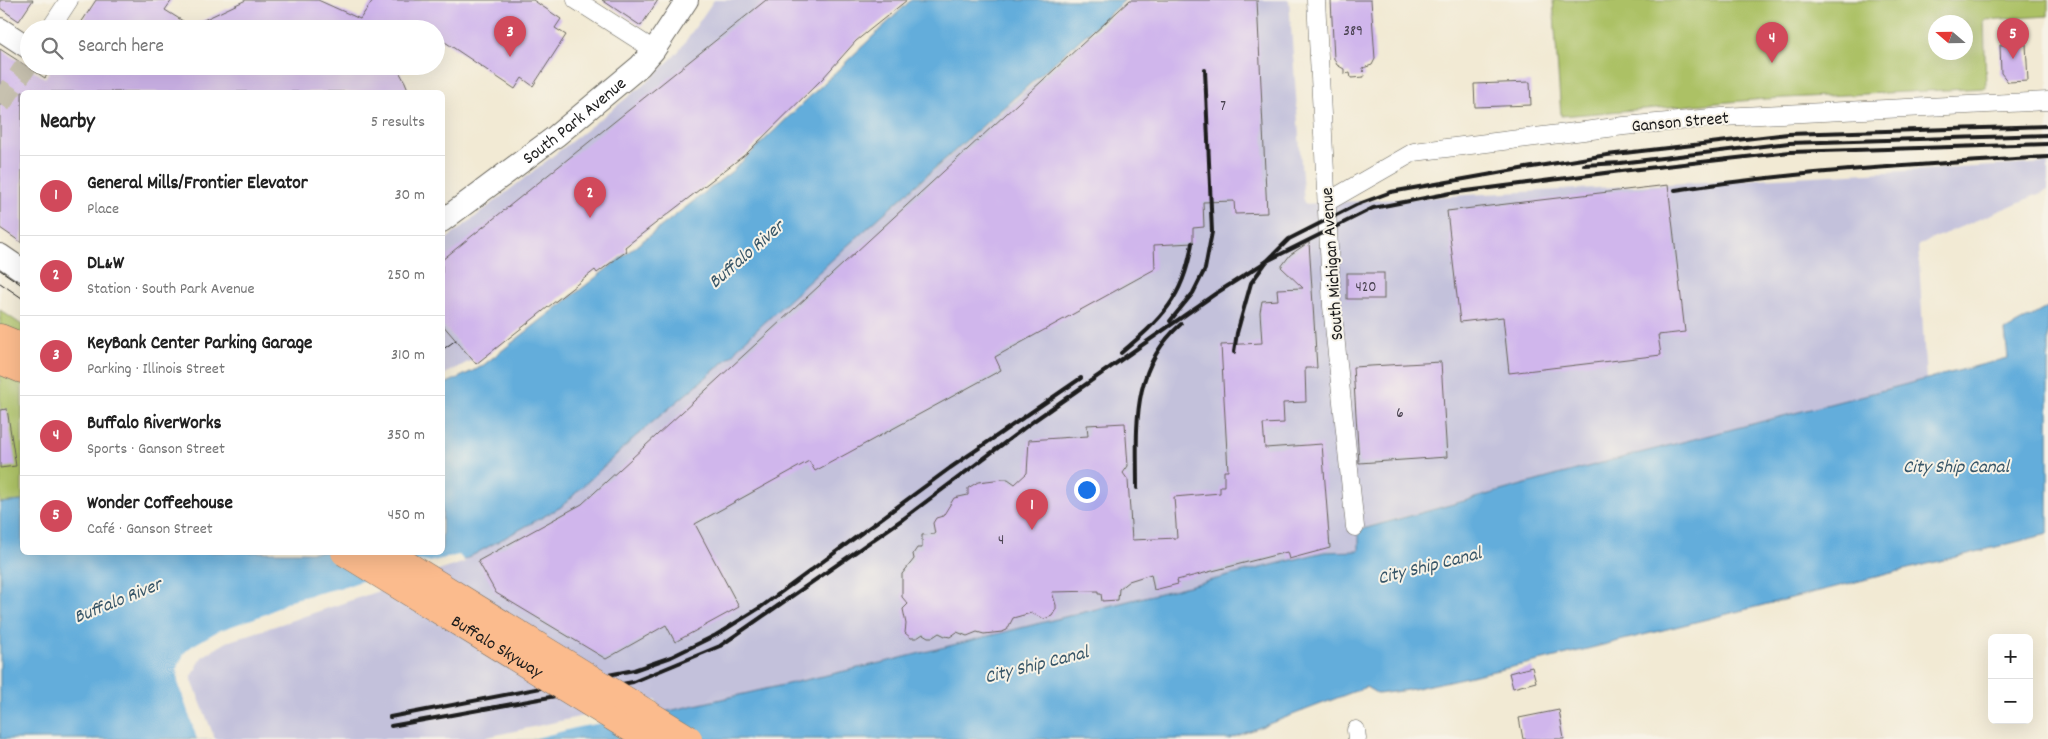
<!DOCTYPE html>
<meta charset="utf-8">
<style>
body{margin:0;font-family:Dekko,sans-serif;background:#f6f6f6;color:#222}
.controls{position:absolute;right:15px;bottom:15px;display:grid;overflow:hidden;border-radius:8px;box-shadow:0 5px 20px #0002}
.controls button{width:45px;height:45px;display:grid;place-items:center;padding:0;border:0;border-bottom:1px solid #e0e0e0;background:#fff;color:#222;font:25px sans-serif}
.compass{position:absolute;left:1928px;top:15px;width:45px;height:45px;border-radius:50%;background:#fff;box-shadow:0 5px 20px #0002;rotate:290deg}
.you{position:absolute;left:1086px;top:489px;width:18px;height:18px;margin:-12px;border:4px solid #fff;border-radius:50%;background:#1a73e8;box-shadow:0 0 0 8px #1a73e833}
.badge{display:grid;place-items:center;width:32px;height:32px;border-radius:50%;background:#d1495b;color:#fff;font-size:16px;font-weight:700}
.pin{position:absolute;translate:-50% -41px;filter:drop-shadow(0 1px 2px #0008)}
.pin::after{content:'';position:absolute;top:26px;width:18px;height:15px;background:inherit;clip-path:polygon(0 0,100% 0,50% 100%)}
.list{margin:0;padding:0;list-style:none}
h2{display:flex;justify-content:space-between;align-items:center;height:65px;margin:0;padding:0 20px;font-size:21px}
h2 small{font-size:16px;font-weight:400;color:#767676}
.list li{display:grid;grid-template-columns:32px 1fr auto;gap:15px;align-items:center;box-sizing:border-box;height:80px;padding:0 20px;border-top:1px solid #e0e0e0}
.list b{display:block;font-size:19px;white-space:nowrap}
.list p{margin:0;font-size:16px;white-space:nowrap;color:#767676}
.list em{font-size:16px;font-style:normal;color:#767676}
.icon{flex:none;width:28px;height:28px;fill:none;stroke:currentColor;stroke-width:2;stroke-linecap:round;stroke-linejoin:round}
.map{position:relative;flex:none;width:2048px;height:739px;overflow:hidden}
.search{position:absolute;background:#fff;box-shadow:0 5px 20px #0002;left:20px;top:20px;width:425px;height:55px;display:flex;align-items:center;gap:12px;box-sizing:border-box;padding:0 18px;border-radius:28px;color:#767676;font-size:19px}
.panel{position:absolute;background:#fff;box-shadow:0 5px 20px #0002;left:20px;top:90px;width:425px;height:465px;border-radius:8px}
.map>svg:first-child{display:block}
.industrial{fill:#c3c1db}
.green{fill:#acc165;stroke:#646e40;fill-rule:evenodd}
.water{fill:#63addb;stroke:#40647c}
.pier{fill:#f2ead4}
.building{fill:#d0b6ec}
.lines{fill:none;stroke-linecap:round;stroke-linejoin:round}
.tertiary-tunnel{stroke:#c7c1af;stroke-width:22;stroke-dasharray:22 11;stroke-linecap:butt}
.minor-casing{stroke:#67645c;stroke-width:19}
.tertiary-casing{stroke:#67645c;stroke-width:24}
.motorway-casing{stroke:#67645c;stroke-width:29}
.minor{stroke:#fff;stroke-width:18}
.tertiary{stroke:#fff;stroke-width:22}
.motorway{stroke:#fbbb8d;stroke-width:28}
.tram{stroke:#1c1c1c;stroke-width:1}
.rail{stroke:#1c1c1c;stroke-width:4}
.motorway-bridge-casing{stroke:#67645c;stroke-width:29;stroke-linecap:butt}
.motorway-bridge{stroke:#fbbb8d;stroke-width:28}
.labels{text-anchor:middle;stroke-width:4;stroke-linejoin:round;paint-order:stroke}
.number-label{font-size:15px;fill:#494250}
.street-label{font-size:18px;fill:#1c1c1c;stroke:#f7f3e8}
.water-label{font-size:19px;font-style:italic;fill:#385668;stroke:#f7f3e8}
</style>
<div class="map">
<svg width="2048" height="739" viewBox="0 0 2048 739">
<rect width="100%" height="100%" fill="#f7f3e8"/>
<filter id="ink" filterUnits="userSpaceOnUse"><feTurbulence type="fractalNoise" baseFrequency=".02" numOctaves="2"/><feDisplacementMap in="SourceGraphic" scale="10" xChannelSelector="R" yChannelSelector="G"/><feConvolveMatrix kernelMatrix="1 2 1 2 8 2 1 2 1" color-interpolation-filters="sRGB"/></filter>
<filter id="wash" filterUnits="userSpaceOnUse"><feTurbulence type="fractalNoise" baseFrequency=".0096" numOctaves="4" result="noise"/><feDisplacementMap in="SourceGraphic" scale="20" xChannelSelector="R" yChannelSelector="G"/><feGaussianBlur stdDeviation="1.12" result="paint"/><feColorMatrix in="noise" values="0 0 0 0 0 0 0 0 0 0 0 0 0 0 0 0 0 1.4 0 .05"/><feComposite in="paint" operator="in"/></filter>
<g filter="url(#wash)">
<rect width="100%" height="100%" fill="#f2ead4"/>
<g class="industrial">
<path d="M714,0H766L443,260V242L651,79L678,52Z"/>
<path d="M1129,0H1289L1304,204L2048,163V190L1918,245L1926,380L1609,461L1359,529L1360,551L1324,552L889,661L660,713L657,703L488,739H212L188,678L201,655L226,639L561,507L635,437L736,352V349L846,247Z"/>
<path d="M442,324L472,360L443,375H442Z"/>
</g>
<g class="green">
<path d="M1553,0H2048V16L1984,20L1986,88L1765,99L1561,116ZM1936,22H1966V52H1936Z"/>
<path d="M0,310L22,325V501L0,503Z"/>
</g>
<g class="water">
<path d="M911,0H1125L846,247L736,349V352L635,437L561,507L464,560L226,639L201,655L188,678L212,739H0V503L22,501V552H442L443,385L481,367L731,172Z"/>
<path d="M2048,307V534L1539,661L1408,690L1378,694L1366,687L1229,739H488L657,703L660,713L889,661L1324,552L1359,551V530L1609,461L2008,358L2005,331Z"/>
</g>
<g class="pier">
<path d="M459,555L465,562L227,642L202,657L191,678L215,739H197L178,682L177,668L185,652L192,646L218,631L266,614L291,600L347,586L420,561L428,562Z"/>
<path d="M656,700L660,713L579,727L532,739H485L487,737Z"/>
</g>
<g id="blocks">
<g class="building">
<path d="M0,0H33L19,21L0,8Z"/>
<path d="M96,0H172L165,10L191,26L246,0H318L360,19L373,0H533L561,19L555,28L566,35L533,86L522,78L515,89L436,36V29H77Z"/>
<path d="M602,0H658L641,26Z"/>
<path d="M766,0H907L856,41L823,78L747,153L625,247L627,251L597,273L595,270L476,364L442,324V260Z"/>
<path d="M1130,0H1257L1267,213L1235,214L1234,201L1203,202L1204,227L1193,228V243L1154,245L1155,269L995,357L1001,370L815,471L809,461L695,524L739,607L675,642L666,625L606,659L496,593L478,561L582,504Z"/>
<path d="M1331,0H1371L1375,59L1372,65L1363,68L1364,77L1351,78L1350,73L1344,74V69L1337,65L1334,59Z"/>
<path d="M2026,44L2028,81L2008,82L2001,73L2000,45Z"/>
<path d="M0,49L45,78L53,66H396L405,82L409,92H22V243L0,228Z"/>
<path d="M1530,82L1531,105L1475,107L1474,84Z"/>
<path d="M1668,185L1685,332L1658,335L1661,355L1509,373L1503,317L1460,322L1447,211Z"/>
<path d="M1309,242L1317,368H1305L1306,402L1283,403L1284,423L1263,424L1265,448L1322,444L1330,548L1289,559L1287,552L1177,580L1178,584L1154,590L1151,574L1129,581L1119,589L1118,600L1102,601L1101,594H1098V591L1052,592L1056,605V609L1052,616L1044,619L1031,613L1013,618L1007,630L1002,632L984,634L977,632L967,636L957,632L950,637L945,636L939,633L933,637H928L923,634L917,638H911L905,633L906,624L903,609L908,604L902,597V574L914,559L913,554L917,548H922V535L935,534L933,523L936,518L943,516L954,498L968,495V488L978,482L1003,479H1008L1015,484L1027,473L1029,440L1088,436L1087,425L1125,423L1128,466L1123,473L1128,480L1132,540L1177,538L1174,497L1220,493V486H1224V471H1228L1221,345L1262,343L1260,312L1262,301L1278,300L1277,289L1303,288L1281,267L1290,255Z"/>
<rect x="1347" y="273" width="37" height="26"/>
<path d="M1441,362L1447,457L1359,463L1353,367Z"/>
<path d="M7,409L16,466L0,468V410Z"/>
<path d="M1532,667L1536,682L1513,688L1509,673Z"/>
<path d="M1559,710L1564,739H1523L1519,718Z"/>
</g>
</g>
</g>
<g filter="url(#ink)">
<use href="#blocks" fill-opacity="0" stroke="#67645c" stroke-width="1"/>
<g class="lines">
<path class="tertiary-tunnel" d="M0,104L26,66"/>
<g class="minor-casing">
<g id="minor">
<path d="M576,0L654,50"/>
<path d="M1316,0L1332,306L1355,527"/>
<path d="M50,29L69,0"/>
<path d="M1327,202L1414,152L1624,126L1722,117L2048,101"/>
<path d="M1356,730L1357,739"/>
</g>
</g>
<g class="tertiary-casing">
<g id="tertiary">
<path d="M0,29L29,48"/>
<path id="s1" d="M442,221L556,136L640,66L654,50L687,0"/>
<path d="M0,255L22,270"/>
</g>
</g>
<g class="motorway-casing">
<g id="motorway">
<path d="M0,338L22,347"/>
<path d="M0,360L22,369"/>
</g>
</g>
<use href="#minor" class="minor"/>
<use href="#tertiary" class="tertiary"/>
<use href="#motorway" class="motorway"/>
<g class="tram">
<path d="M0,270L22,285"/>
<path d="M0,283L22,298"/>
<path d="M442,350L456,340"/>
</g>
<g class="rail">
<path d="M1584,165L1620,163L1789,143L2048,135"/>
<path d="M1675,190C1799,171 1923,164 2048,157"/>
<path d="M1170,321L1193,293L1205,269L1212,232L1205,70"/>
<path d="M1234,352L1237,333L1251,283L1267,261L1289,239L1356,205L1391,192L1526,168L1607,155L1788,134L2048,126"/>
<path d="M1121,353C1161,319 1184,298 1192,243"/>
<path d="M1137,488C1137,427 1130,369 1181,324"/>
<path d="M390,717L634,670L671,657L716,635L761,607L950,468L1081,378"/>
<path d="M391,726L633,682L720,646L903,519L1035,420L1215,294L1267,261L1373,208L1451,193L1621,171L1790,152L2048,144"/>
</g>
<g class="motorway-bridge-casing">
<g id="motorway-bridge">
<path id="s2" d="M345,552L649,739"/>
<path d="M385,552L688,739"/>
</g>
</g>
<use href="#motorway-bridge" class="motorway-bridge"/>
</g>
</g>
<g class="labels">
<g class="number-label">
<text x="1353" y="35">389</text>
<text x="1223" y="110">7</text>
<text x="1366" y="291">420</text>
<text x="1400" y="417">6</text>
<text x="1001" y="544">4</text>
</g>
<g class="street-label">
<text dy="6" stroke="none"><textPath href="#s1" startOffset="166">South Park Avenue</textPath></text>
<text transform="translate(1680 121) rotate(-5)" y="6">Ganson Street</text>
<text transform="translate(1331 264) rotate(-94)" y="6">South Michigan Avenue</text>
<text dy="6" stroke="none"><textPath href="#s2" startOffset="179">Buffalo Skyway</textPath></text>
</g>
<g class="water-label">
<text transform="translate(745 253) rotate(-41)" y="7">Buffalo River</text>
<text x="1956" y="472">City Ship Canal</text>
<text transform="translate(1429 564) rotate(-14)" y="7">City Ship Canal</text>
<text transform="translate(117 599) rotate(-22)" y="7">Buffalo River</text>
<text transform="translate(1036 663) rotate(-14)" y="7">City Ship Canal</text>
</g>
</g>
</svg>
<div class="controls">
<button>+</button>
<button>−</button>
</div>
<svg class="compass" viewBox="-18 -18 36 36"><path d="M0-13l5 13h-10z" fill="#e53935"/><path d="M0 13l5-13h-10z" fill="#767676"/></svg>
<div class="you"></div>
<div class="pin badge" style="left:1032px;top:530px">1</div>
<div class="pin badge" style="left:590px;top:218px">2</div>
<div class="pin badge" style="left:510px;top:57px">3</div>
<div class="pin badge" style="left:1772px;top:63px">4</div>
<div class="pin badge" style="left:2013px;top:59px">5</div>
<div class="search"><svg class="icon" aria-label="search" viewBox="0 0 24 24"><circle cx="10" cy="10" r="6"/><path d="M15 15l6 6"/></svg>Search here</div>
<section class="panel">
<h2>Nearby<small>5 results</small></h2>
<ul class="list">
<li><span class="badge">1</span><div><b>General Mills/Frontier Elevator</b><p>Place</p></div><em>30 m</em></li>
<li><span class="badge">2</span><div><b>DL&amp;W</b><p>Station · South Park Avenue</p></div><em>250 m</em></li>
<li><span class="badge">3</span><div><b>KeyBank Center Parking Garage</b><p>Parking · Illinois Street</p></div><em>310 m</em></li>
<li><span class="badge">4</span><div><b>Buffalo RiverWorks</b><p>Sports · Ganson Street</p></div><em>350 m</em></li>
<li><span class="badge">5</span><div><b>Wonder Coffeehouse</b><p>Café · Ganson Street</p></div><em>450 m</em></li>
</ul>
</section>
</div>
